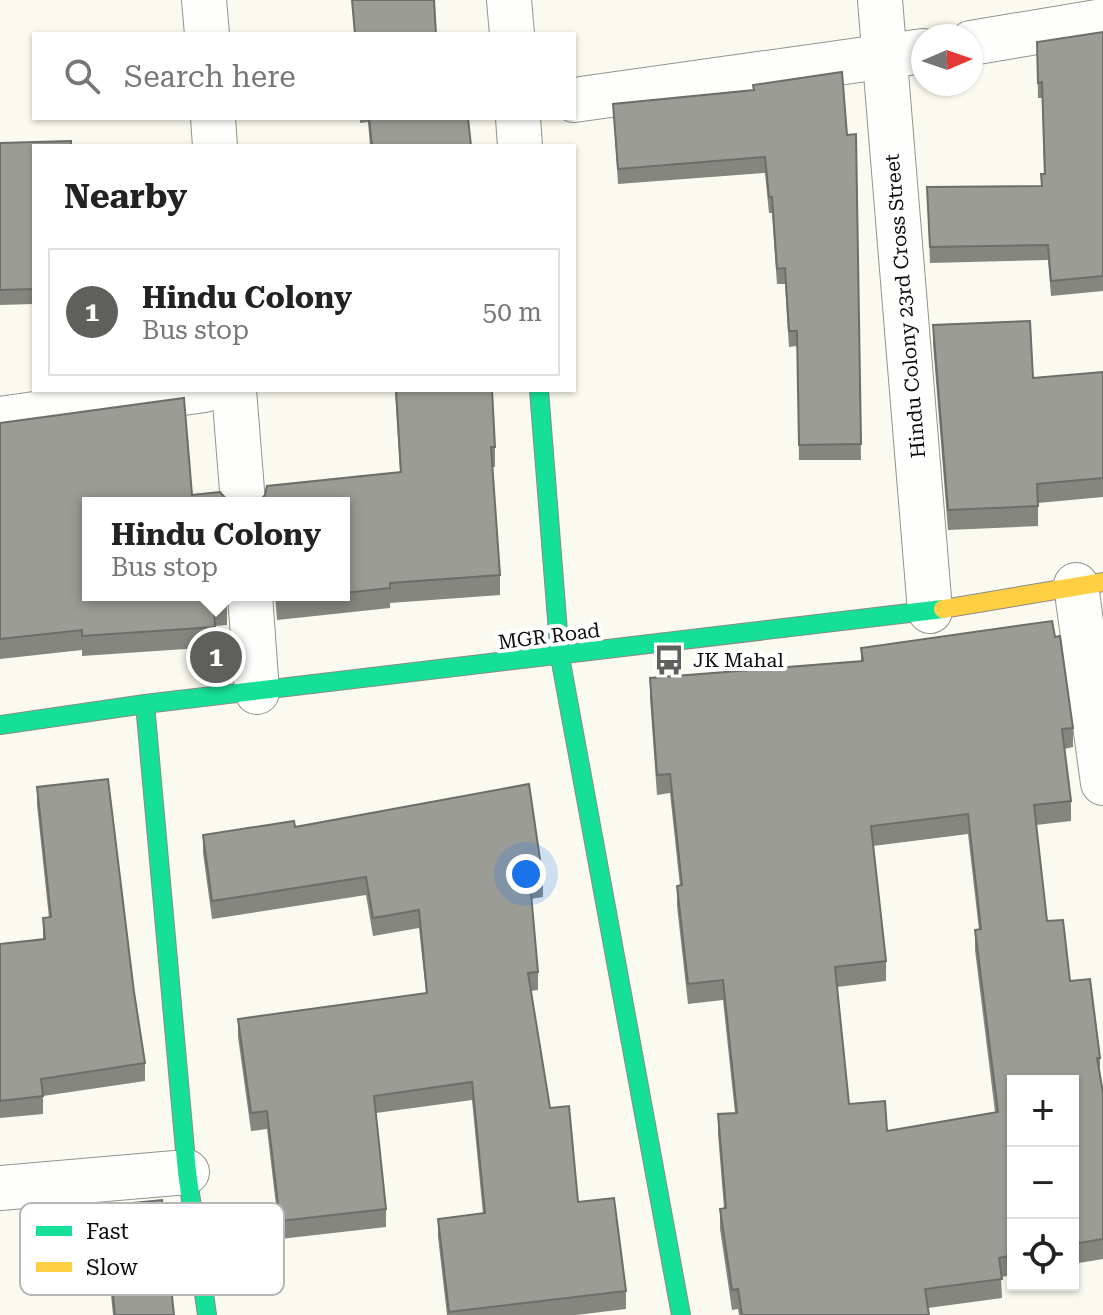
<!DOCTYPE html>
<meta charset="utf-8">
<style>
body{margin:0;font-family:"Roboto Serif",serif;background:#f2f2f2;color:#222}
.controls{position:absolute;right:24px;bottom:24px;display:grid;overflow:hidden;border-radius:0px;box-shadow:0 2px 6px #0004}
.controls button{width:72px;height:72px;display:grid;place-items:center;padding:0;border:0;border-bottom:2px solid #e0e0e0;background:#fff;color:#222;font:40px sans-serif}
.compass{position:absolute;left:911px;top:24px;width:72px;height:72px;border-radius:50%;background:#fff;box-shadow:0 2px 6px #0004;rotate:88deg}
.you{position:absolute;left:526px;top:874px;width:28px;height:28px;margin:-20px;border:6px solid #fff;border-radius:50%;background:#1a73e8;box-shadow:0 0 0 12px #1a73e833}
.badge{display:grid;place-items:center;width:52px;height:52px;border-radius:50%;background:#5f5f5c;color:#fff;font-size:26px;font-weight:700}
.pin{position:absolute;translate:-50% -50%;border:4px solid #fff;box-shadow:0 2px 8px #0006}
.popup{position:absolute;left:82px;top:497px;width:268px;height:104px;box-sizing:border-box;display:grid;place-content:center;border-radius:0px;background:#fff;filter:drop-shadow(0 2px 6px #0005);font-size:26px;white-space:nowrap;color:#767676}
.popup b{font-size:30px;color:#222}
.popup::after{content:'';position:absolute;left:50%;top:100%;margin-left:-16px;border:16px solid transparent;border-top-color:#fff}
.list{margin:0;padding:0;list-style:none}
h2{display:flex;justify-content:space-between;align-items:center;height:104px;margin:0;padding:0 32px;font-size:34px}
h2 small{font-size:26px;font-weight:400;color:#767676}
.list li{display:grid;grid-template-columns:52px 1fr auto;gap:24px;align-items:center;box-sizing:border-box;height:128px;margin:0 16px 16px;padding:0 16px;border:2px solid #e0e0e0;border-radius:0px}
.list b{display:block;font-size:30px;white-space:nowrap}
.list p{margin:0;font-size:26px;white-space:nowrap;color:#767676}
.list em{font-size:26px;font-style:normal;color:#767676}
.icon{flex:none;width:44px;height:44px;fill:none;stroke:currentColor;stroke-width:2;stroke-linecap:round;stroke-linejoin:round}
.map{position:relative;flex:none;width:1103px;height:1315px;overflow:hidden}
.search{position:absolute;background:#fff;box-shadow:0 2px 6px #0004;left:32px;top:32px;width:544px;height:88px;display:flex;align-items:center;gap:20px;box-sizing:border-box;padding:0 28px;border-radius:0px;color:#767676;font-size:30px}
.panel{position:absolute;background:#fff;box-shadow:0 2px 6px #0004;left:32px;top:144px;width:544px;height:248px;border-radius:0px}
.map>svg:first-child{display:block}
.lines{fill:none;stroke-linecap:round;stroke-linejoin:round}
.street-casing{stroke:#93938f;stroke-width:46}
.fast-casing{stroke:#8a8a85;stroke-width:20}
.slow-casing{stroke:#8a8a85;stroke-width:20}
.street{stroke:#fefefd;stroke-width:44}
.fast{stroke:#16e098;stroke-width:18}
.slow{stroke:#ffcf43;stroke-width:18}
.wall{fill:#868681;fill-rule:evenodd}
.building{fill:#9c9c96;stroke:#6d6d69;stroke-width:2;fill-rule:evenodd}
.labels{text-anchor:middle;stroke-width:8;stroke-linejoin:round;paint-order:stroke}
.street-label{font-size:20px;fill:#0c0c0c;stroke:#fff}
.poi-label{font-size:20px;fill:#0c0c0c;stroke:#fff;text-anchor:start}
.key{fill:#fff;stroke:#b6b6b6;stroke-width:2}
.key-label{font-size:22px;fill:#0c0c0c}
</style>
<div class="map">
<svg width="1103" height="1315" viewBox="0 0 1103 1315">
<rect width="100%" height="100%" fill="#fafaf0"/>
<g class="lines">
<g class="street-casing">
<g id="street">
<path d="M204,0L207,34"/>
<path d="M509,0L512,34"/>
<path d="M880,0L930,611"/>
<path d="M971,43L1103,21"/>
<path d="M574,100L923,51"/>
<path d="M213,118L215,146"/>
<path d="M518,118L520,146"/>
<path d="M234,390L243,503"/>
<path d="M0,419L204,390"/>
<path d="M1076,585L1103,783"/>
<path d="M250,595L257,692"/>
<path d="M0,1188L187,1172"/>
</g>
</g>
<g class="fast-casing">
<g id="fast">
<path d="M539,390L560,657L681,1315"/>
<path d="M145,704L187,1172L207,1315"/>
<path d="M0,725L145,704L943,609"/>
</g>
</g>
<g class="slow-casing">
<path id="slow" d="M943,609L1103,582"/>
</g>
<use href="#street" class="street"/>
<use href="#fast" class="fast"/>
<use href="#slow" class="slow"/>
</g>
<g class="wall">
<path d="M1103,32V291L1051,296L1048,260L930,263L927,187L1041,186V174H1044L1042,98H1038L1037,42Z"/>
<path d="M613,104L847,135L856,134L861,460H799L797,346L789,347L785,284H777L772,213H769L765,173L618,184Z"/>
<path d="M360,118H468L471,146H370L368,122L360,123Z"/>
<path d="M0,143L34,146V304L0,305Z"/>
<path d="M933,325L1033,378L1103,372V497L1038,503V526L948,530L933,344Z"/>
<path d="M395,390L495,447V467H492L500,575V595L390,603V608L277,620L275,595H344V503L400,472Z"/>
<path d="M0,423L192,495L230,503H88L227,605V625L215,626V647L82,656V650L0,659Z"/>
<path d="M1055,637L1073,728V747L1064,749L1071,801V821L1036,825L1047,921L1100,1058V1076L1103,1093V1259L1073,1264V1081H1013V1275L1001,1277L1002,1298L928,1308L929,1315H739L738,1309L732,1310L720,1229V1209L724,1208L718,1134V1114L735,1113L723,1000L688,1004L677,906V886H680L670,793L657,795L650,698V678L861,661V648ZM968,834L979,930H975V950L995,1112L887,1131L849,1104L837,987L886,981V961L873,846Z"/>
<path d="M37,787L134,992L145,1063V1081L43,1096V1114L0,1118V944L43,939V918H49L37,805Z"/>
<path d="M295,827L543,880V897L531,899L538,972V990L531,991L550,1108L578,1202L626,1291V1309L576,1315H447L438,1237V1219L483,1214L472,1100L376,1113L386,1209V1227L280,1239L267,1129L251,1131L238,1037V1019L426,993L419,928L373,936L366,895L212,919L203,853V835Z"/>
<path d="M104,1206L174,1315H113L104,1222Z"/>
</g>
<g class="building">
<path d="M352,0H434L436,34H355Z"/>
<path d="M1103,32V276L1051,281L1048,245L930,247L927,187L1042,186L1041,174H1045L1042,82L1038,83L1037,42Z"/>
<path d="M842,72L847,135L856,134L861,444L799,445L797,331H789L785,268L777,269L772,197H769L765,157L618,169L613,104L754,90L753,85Z"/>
<path d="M369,118H468L471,146H372Z"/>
<path d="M71,141V146H34V289L0,290V143Z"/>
<path d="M1030,321L1033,378L1103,372V478L1037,484L1038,506L948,510L933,325Z"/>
<path d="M396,390H492L495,447H491L500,575L390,583V588L344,593V503H258L265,495L267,486L401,472Z"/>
<path d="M184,398L192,495L220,492L230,503H88V595H226L227,605L214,607L215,627L82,636V630L0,639V423Z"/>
<path d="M276,595H322L277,600Z"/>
<path d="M1052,621L1055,637L1060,636L1073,728L1062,729L1071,801L1034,805L1047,921L1063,920L1070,981L1090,979L1100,1058H1097L1103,1093V1239L1073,1244V1081H1013V1255L999,1258L1002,1279L925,1289L929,1315H742L738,1289L732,1290L720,1209L726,1208L718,1114L737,1113L723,980L688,984L677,886L682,885L670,774L657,775L650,678L863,661L861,648ZM968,814L981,929L975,930L998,1112L887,1131L885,1101L849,1104L835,967L886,961L871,826Z"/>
<path d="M108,779L134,992L145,1063L41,1079L43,1096L0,1101V944L45,939L43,918L51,917L37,787Z"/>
<path d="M529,784L543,880L530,882L538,972L528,973L550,1108L569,1106L578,1202L614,1198L626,1291L449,1312L438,1219L485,1213L472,1082L374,1096L386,1209L280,1221L267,1111L251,1113L238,1019L427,993L419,910L373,918L366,877L212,901L203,835L294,821L295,827Z"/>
<path d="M162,1200L174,1315H115L104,1206Z"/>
</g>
<defs>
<g id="bus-bare" transform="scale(2.4)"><path d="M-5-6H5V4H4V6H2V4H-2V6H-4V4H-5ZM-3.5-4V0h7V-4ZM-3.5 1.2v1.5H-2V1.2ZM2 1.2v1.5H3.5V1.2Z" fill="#5f5f5c" stroke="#fff" stroke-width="2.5" paint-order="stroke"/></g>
</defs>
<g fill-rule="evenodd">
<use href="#bus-bare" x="669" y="660"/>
</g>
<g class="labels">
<g class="street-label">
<text transform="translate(905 306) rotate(-95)" y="7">Hindu Colony 23rd Cross Street</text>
<text transform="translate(549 636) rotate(-7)" y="7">MGR Road</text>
</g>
<g class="poi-label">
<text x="693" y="667">JK Mahal</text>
</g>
</g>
<rect x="20" y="1203" width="264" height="92" rx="12" class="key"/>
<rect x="36" y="1226" width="36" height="10" fill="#16e098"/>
<rect x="36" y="1262" width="36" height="10" fill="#ffcf43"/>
<g class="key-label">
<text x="86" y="1239">Fast</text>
<text x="86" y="1275">Slow</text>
</g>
</svg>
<div class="controls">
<button>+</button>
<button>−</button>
<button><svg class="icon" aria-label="locate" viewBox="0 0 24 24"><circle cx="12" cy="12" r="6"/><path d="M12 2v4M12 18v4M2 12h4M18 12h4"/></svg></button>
</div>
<svg class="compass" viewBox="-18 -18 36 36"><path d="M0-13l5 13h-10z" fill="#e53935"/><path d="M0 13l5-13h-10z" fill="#767676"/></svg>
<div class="you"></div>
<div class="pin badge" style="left:216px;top:657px">1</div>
<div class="popup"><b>Hindu Colony</b>Bus stop</div>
<div class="search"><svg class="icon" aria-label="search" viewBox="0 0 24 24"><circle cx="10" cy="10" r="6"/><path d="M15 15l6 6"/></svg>Search here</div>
<section class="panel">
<h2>Nearby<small></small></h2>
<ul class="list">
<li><span class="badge">1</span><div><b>Hindu Colony</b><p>Bus stop</p></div><em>50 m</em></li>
</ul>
</section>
</div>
